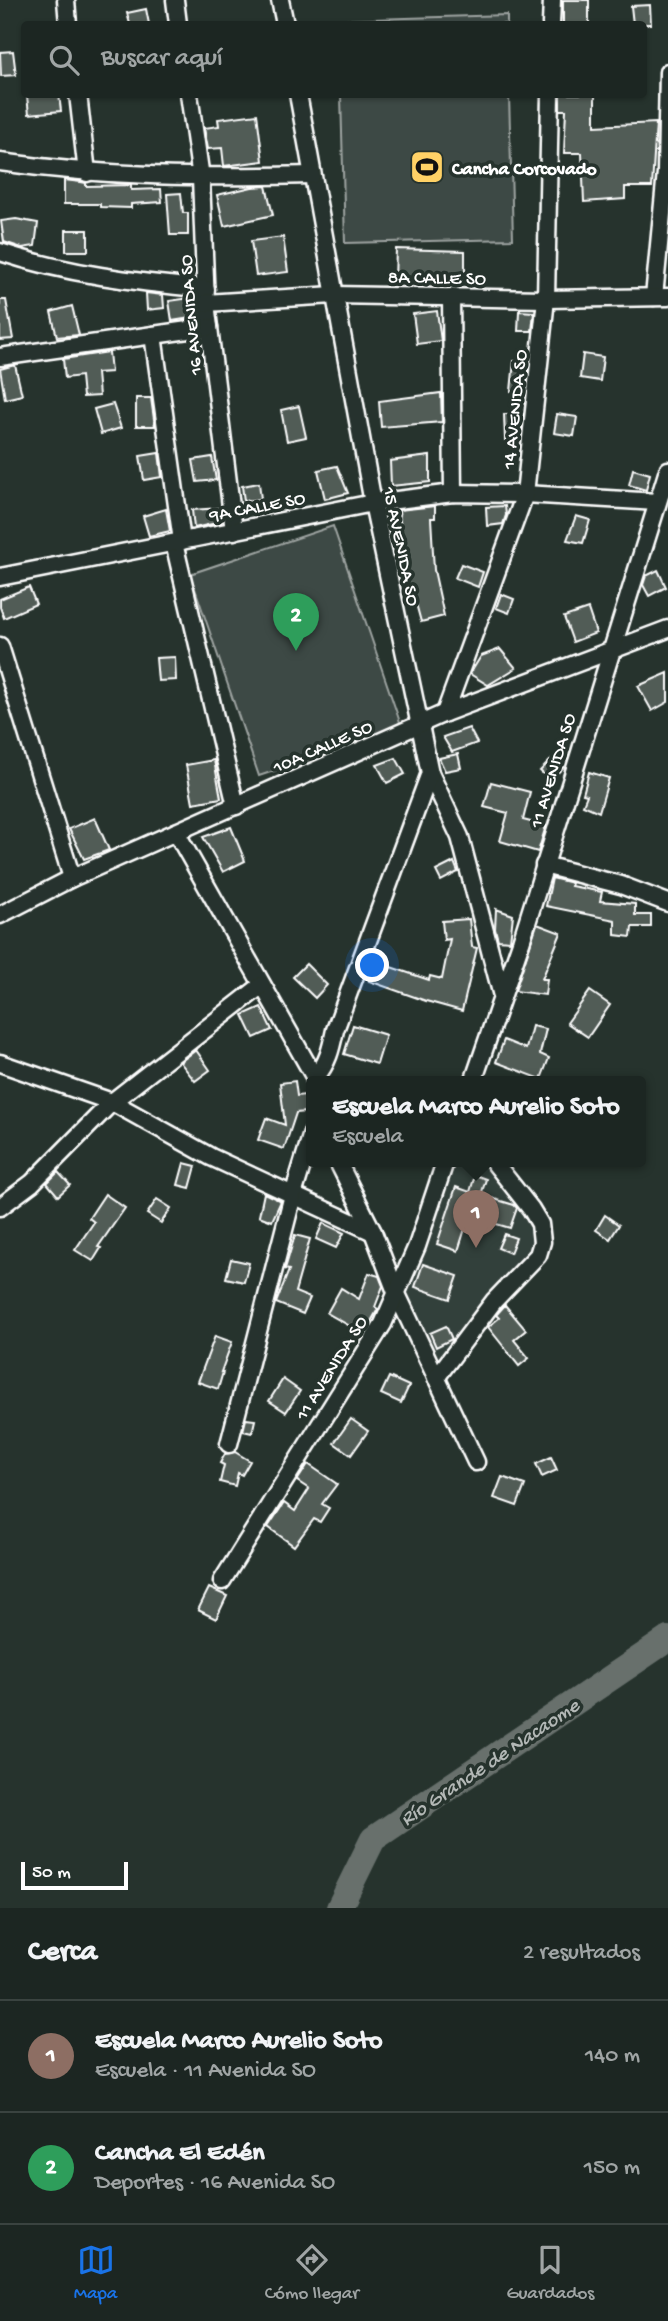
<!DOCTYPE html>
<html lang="es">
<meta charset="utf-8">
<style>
body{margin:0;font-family:"Gochi Hand",sans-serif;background:#29322f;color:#f1f3f6}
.scale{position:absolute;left:21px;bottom:18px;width:107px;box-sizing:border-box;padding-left:7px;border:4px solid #fff;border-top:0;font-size:19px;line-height:24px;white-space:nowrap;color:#fff;-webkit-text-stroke:5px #26332d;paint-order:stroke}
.you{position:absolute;left:373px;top:966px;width:24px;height:24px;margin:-18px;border:5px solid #fff;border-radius:50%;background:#1a73e8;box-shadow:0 0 0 10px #1a73e833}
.badge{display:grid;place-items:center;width:46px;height:46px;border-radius:50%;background:#1a73e8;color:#fff;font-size:23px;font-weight:700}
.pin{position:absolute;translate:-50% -58px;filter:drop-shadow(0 2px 4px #0008)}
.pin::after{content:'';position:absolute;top:37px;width:24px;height:21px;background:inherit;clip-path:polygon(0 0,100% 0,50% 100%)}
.popup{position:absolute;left:306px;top:1076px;width:340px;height:91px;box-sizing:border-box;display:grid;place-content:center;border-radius:7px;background:#1c2622;filter:drop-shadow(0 2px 5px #0005);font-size:23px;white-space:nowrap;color:#a0a5a5}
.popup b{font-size:26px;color:#f1f3f6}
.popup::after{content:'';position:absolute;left:50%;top:100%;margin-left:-14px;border:14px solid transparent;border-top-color:#1c2622}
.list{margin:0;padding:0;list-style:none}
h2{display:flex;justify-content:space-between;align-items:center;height:91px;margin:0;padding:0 28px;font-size:30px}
h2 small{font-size:23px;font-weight:400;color:#a0a5a5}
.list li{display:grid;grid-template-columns:46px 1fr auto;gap:21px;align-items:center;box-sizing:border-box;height:112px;padding:0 28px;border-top:2px solid #3a4340}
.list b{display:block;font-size:26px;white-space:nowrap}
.list p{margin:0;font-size:23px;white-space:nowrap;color:#a0a5a5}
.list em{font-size:23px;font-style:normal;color:#a0a5a5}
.icon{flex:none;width:38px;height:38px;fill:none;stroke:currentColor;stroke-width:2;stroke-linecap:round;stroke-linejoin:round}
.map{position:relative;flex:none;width:668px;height:1908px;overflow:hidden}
.search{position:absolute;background:#1c2622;box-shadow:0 2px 5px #0004;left:21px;right:21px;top:21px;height:77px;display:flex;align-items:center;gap:18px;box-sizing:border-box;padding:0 24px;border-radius:7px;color:#a0a5a5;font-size:26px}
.sheet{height:315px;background:#1c2622}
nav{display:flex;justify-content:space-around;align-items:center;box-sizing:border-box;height:98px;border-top:2px solid #3a4340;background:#1c2622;font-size:19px;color:#a0a5a5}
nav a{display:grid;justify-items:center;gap:4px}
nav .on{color:#1a73e8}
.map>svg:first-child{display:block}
.built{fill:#333f3a}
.green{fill:#3e4944;stroke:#9ea4a2;stroke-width:2}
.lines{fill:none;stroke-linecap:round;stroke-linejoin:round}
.river{stroke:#67706c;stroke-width:26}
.building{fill:#515c57;stroke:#fff;stroke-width:2}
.street-casing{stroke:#fff;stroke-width:21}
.street{stroke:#26332d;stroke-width:16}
.labels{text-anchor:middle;stroke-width:7;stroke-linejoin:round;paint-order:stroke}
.poi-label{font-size:19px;font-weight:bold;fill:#fff;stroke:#26332d;text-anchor:start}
.street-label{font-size:19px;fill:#fff;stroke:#26332d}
.water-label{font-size:21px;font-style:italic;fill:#b3b8b6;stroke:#26332d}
</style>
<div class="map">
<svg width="668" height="1908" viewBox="0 0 668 1908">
<rect width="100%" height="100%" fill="#26332d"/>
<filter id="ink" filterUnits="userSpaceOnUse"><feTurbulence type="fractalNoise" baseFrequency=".0143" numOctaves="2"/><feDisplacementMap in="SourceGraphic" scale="14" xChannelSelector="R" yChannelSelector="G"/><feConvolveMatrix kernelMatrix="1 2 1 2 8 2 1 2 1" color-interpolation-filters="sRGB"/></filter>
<g filter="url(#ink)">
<path class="built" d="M452,1162H484L529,1216L537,1231L536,1242L525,1253L437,1365L406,1292Z"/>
<g class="green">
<path d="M507,15V24H339V20Z"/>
<path d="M341,95H509L513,239L345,243Z"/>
<path d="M333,526L402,728L259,776L190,574Z"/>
</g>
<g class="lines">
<path class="river" d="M339,1908L373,1839L668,1639"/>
</g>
<g class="building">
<rect x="563" y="0" width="26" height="24"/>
<path d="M650,5L651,24H633L631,6Z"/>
<path d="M146,9L149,24H130L127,13Z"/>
<path d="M13,51L16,75L1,76L0,52Z"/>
<path d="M42,94H59L61,111L29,114L27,96Z"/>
<path d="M560,94H595V126L656,123L652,187H625V199L584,202L582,153H564L566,110H560Z"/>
<path d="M257,114L263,161L224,166L222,148L208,149L204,128L219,126L218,119Z"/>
<path d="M64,180L81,182L86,183V186L131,185V190L161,189L162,202L131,204V208L100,207V204H64Z"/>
<path d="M266,186L273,215L224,226L217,195L252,187Z"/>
<path d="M181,193L183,213H188V235H170L167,194Z"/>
<path d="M16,219L38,223L35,246L22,248L4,242L1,221Z"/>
<rect x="66" y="230" width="22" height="21"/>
<path d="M283,237L288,272L256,276L251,241Z"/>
<path d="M396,249L465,251V281L395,280Z"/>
<path d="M146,293L163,295L164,308L147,310Z"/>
<path d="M190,298H195L197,317L172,321L169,301Z"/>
<path d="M0,300H6L13,339L0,340Z"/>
<path d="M72,306L79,335L57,337L51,312Z"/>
<path d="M437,311L441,341L417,344L413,314Z"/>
<path d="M519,311L534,312L532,331H518Z"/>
<path d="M109,352L111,372L97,373L99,396L83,397L81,376L65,378L63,359Z"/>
<path d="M583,354L603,357L600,381L580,378Z"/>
<path d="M514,361L529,362L525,392L511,391Z"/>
<path d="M15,365L22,395L5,399L0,369Z"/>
<path d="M441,393L442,422L381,427L379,401Z"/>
<path d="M136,398H151L155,426H136Z"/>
<path d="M113,404L121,428L101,434L94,409Z"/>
<path d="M299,406L306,437L287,441L281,410Z"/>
<path d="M504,414H522L520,439L505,440Z"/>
<path d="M557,414L577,417L574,436L554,433Z"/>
<path d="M159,453L162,477L144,480L140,456Z"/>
<path d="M430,456V482L391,486L390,461Z"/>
<path d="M212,457L216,480L197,482L193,460Z"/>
<path d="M337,466L348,493L325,499L318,470Z"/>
<path d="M633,469L650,474L646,490L629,485Z"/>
<path d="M259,483L261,499L244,501L242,486Z"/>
<path d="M435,506V518H431L434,570L444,616L421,622L412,589L408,590L404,568L399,510Z"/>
<path d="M505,506L506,515L503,524L487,526L486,507Z"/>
<path d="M220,508L221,522L194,528L192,510Z"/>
<path d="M166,509L170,531L149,536L143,516Z"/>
<path d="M576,516L590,520L583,543L567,540Z"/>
<path d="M461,564L483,572L478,587L455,578Z"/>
<path d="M658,570L666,587L649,596L643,585L646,576Z"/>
<path d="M29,587L36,604L4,618L0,607V599Z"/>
<path d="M501,594L514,599L509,613L496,608Z"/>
<path d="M588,609L596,633L573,642L564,617Z"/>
<path d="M500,649L516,668L488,685L470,674L481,656Z"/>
<path d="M175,657L176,680L158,681L156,658Z"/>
<path d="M668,673V702L652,711L638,686Z"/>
<path d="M469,728L477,743L452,752L443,737Z"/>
<path d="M458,754L461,768L445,771L439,758Z"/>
<path d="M554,757L564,767L550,780L540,771Z"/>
<path d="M396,758L405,774L387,783L377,765Z"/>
<path d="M214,760L221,798L193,803L186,765Z"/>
<path d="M589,772L609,778L599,812L583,805L587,795L583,794Z"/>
<path d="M491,782L530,792L523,820L546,826L538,852L500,841L508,813L484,807Z"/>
<path d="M95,818L109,850L84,859L69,829Z"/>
<path d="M231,827L245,861L223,872L203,837Z"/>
<path d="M454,862L458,872L441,881L436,871Z"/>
<path d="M552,878L572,883L571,886L602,892L600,901L635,904V915H651V927H632L631,937L615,935V920L546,906Z"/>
<path d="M496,909L513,915L510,941L498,940L495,929Z"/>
<path d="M469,919L472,947L477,948L462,1011L426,1001L369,981L376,962L429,980L430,976L442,979L450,939L444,940L442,921Z"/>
<path d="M537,924L561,933L542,979H547L545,995L515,991Z"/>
<path d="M306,964L327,985L315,998L293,977Z"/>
<path d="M590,991L610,1005L588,1037L567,1023Z"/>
<path d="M261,1007L272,1030L254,1038L243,1015Z"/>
<path d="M353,1025L386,1035L377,1064L344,1054Z"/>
<path d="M532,1026L546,1029L540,1054L549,1058L541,1079L496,1062L504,1040L526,1049Z"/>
<path d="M196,1050L210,1070L195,1081L180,1062Z"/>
<path d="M295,1081L297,1096L305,1095L306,1112L296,1113L284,1149L258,1140L266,1118L285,1125L280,1083Z"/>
<path d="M184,1163L196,1166L190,1188L178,1185Z"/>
<path d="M58,1172L70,1185L58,1196L47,1183Z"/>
<path d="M475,1175L486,1179L481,1195L514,1205L517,1208L510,1228L469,1216L458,1251L437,1244L456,1187L470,1192Z"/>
<path d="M264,1193L281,1201L272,1221L259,1216Z"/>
<path d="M105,1194L125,1208L98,1247L101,1248L93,1261L75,1250L94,1222L89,1218Z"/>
<path d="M157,1199L171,1208L161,1223L147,1214Z"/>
<path d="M605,1215L619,1225L610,1239L596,1230Z"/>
<path d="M323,1223L344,1233L336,1248L316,1239Z"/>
<path d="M504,1234L516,1238L510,1253L498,1248Z"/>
<path d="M295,1235L310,1239L295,1292L310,1298L303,1314L276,1303L289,1270L285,1269Z"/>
<path d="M231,1259L249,1263L244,1282L226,1278Z"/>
<path d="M423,1264L458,1276L450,1299L415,1287Z"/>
<path d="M369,1273L379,1276L383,1286L375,1307L378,1309L364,1334L327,1313L341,1288L359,1299Z"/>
<path d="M505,1305L526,1330L514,1340L529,1358L519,1366L488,1327L499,1318L496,1315Z"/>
<path d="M446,1326L452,1339L436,1347L430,1333Z"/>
<path d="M215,1336L232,1342L221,1372H223L218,1389L198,1382Z"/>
<path d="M389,1377L409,1386L401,1403L381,1394Z"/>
<path d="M283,1379L300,1391L286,1412L269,1401Z"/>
<path d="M246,1419L255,1420L252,1433L243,1431Z"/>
<path d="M351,1419L368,1431L351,1455L334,1443Z"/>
<path d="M235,1452L250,1461L242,1475L238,1473L235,1486L220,1482L224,1465L220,1463L225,1454Z"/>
<path d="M551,1457L557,1470L542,1477L536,1464Z"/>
<path d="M308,1464L337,1484L322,1504L329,1508L320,1522L314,1519L294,1546L268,1527L284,1503L295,1511L309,1489L297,1481Z"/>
<path d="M502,1477L525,1485L517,1506L494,1498Z"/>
<path d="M209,1588L227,1596L216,1619L198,1610Z"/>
</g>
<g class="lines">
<g class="street-casing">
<g id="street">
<path d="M66,0L68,24"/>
<path d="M175,0L178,24"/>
<path d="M280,0L285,24"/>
<path d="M551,24L552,0"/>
<path d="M78,94L87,173"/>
<path d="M189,94L201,178L206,303L234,531"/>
<path d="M298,94L373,503L430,773L460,837L502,996"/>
<path d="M0,162C105,177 207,178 312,175"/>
<path d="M0,252C67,274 135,282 206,289"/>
<path d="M451,297L453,493"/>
<path d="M654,297L666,172L668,72"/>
<path d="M206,303L334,295L546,299L668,297"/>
<path d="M153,335L182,541"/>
<path d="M0,357L209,327"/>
<path d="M174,543L236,806"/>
<path d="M0,577L373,503L453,493L525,494L657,502"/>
<path d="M0,646L72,878"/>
<path d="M445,713L525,494L546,299L550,94"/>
<path d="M176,832L315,1078V1082"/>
<path d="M544,865L621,885L668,903"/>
<path d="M0,915L72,878L445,713L668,629"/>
<path d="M0,1063L112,1102L211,1157L373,1232"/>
<path d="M315,1078C328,1063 331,1049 335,1030L430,773"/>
<path d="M473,1082L521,942L668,470"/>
<path d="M338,1162L373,1232L396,1292L476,1462"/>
<path d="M0,1207L32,1183L112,1102L262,985"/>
<path d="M436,1378L494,1301L538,1255L542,1242L540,1224L531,1209L494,1162"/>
<path d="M229,1444L293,1195L312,1133"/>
<path d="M222,1581L383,1324L417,1246L445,1162"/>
</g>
</g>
<use href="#street" class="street"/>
</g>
</g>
<defs>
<g id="stadium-square" transform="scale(1.75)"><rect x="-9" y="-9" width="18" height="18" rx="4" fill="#ffd166" stroke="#26332d"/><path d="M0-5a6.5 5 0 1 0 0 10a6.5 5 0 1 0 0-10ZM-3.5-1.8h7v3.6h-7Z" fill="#111"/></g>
</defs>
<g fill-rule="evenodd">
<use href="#stadium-square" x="427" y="167"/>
</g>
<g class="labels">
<g class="poi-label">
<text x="452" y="174">Cancha Corcovado</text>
</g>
<g class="street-label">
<text transform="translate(437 276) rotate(1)" y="7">8A CALLE SO</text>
<text transform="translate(189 315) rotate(-95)" y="7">16 AVENIDA SO</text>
<text transform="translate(513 409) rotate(-84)" y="7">14 AVENIDA SO</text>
<text transform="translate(257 505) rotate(-11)" y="7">9A CALLE SO</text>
<text transform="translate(403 546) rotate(78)" y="7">15 AVENIDA SO</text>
<text transform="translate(322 745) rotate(-24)" y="7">10A CALLE SO</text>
<text transform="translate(551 770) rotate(-73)" y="7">11 AVENIDA SO</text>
<text transform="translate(330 1367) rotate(-58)" y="7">11 AVENIDA SO</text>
</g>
<g class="water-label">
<text transform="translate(489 1761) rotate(-34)" y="7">Río Grande de Nacaome</text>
</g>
</g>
</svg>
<div class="scale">50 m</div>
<div class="you"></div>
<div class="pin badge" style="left:476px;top:1248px;background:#8d6e63">1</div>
<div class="popup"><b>Escuela Marco Aurelio Soto</b>Escuela</div>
<div class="pin badge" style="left:296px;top:651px;background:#2e9e5b">2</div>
<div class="search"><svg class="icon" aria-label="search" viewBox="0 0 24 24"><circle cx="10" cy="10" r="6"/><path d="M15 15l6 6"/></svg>Buscar aquí</div>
</div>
<section class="sheet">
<h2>Cerca<small>2 resultados</small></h2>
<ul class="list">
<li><span class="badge" style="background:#8d6e63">1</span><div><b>Escuela Marco Aurelio Soto</b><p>Escuela · 11 Avenida SO</p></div><em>140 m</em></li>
<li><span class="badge" style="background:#2e9e5b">2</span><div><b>Cancha El Edén</b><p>Deportes · 16 Avenida SO</p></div><em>150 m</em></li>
</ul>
</section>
<nav>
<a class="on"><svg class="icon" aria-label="map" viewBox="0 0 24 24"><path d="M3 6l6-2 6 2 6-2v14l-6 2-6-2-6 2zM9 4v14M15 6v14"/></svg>Mapa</a>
<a><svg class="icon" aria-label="directions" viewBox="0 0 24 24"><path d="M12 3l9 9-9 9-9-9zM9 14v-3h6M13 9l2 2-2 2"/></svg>Cómo llegar</a>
<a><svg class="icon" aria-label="saved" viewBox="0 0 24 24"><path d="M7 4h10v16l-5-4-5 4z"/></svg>Guardados</a>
</nav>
